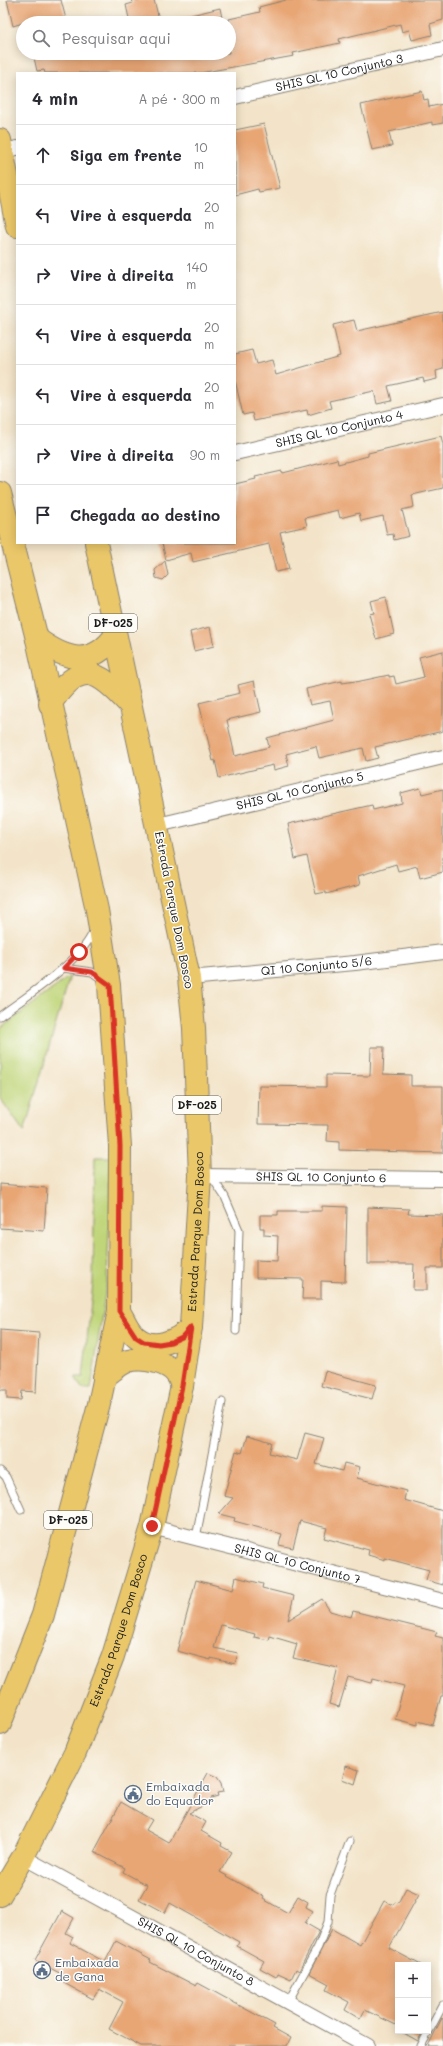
<!DOCTYPE html>
<html lang="pt">
<meta charset="utf-8">
<style>
body{margin:0;font-family:Mali,sans-serif;background:#f7f7f7;color:#2b2b33}
.controls{position:absolute;right:12px;bottom:12px;display:grid;overflow:hidden;border-radius:0px;box-shadow:0 2px 10px #0003}
.controls button{width:36px;height:36px;display:grid;place-items:center;padding:0;border:0;border-bottom:1px solid #e1e1e2;background:#fff;color:#2b2b33;font:20px sans-serif}
.stop{position:absolute;width:12px;height:12px;margin:-9px;border:3px solid #d93025;border-radius:50%;background:#fff}
.stop.end{background:#d93025;border-color:#fff;box-shadow:0 1px 4px #0008}
.list{margin:0;padding:0;list-style:none}
h2{display:flex;justify-content:space-between;align-items:center;height:52px;margin:0;padding:0 16px;font-size:17px}
h2 small{font-size:13px;font-weight:400;color:#7c7c81}
.list li{display:grid;grid-template-columns:26px 1fr auto;gap:12px;align-items:center;box-sizing:border-box;height:60px;padding:0 16px;border-top:1px solid #e1e1e2}
.list b{display:block;font-size:15px;white-space:nowrap}
.list em{font-size:13px;font-style:normal;color:#7c7c81}
.icon{flex:none;width:22px;height:22px;fill:none;stroke:currentColor;stroke-width:2;stroke-linecap:round;stroke-linejoin:round}
.map{position:relative;flex:none;width:443px;height:2046px;overflow:hidden}
.search{position:absolute;background:#fff;box-shadow:0 2px 10px #0003;left:16px;top:16px;width:220px;height:44px;display:flex;align-items:center;gap:10px;box-sizing:border-box;padding:0 14px;border-radius:22px;color:#7c7c81;font-size:15px}
.panel{position:absolute;background:#fff;box-shadow:0 2px 10px #0003;left:16px;top:72px;width:220px;height:472px;border-radius:0px}
.map>svg:first-child{display:block}
.green{fill:#c0d579;stroke:#6e784a}
.building{fill:#e8a675}
.lines{fill:none;stroke-linecap:round;stroke-linejoin:round}
.service-casing{stroke:#888072;stroke-width:9}
.minor-casing{stroke:#888072;stroke-width:16}
.primary-casing{stroke:#888072;stroke-width:24}
.service{stroke:#fff;stroke-width:7}
.minor{stroke:#fff;stroke-width:14}
.primary{stroke:#eac769;stroke-width:22}
.route{stroke:#d93025;stroke-width:5}
.labels{text-anchor:middle;stroke-width:3;stroke-linejoin:round;paint-order:stroke}
.shield{fill:#fdfcf7;stroke:#605f5e;stroke-width:1}
.shield-label{font-size:11px;font-weight:bold;fill:#1c1c1c}
.street-label{font-size:12px;fill:#1c1c1c;stroke:#fdfcf7}
.service-label{font-size:12px;fill:#4e5e75;stroke:#fdfcf7;text-anchor:start}
</style>
<div class="map">
<svg width="443" height="2046" viewBox="0 0 443 2046">
<rect width="100%" height="100%" fill="#fdfcf7"/>
<filter id="ink" filterUnits="userSpaceOnUse"><feTurbulence type="fractalNoise" baseFrequency=".025" numOctaves="2"/><feDisplacementMap in="SourceGraphic" scale="8" xChannelSelector="R" yChannelSelector="G"/><feConvolveMatrix kernelMatrix="1 2 1 2 8 2 1 2 1" color-interpolation-filters="sRGB"/></filter>
<filter id="wash" filterUnits="userSpaceOnUse"><feTurbulence type="fractalNoise" baseFrequency=".012" numOctaves="4" result="noise"/><feDisplacementMap in="SourceGraphic" scale="16" xChannelSelector="R" yChannelSelector="G"/><feGaussianBlur stdDeviation="0.9" result="paint"/><feColorMatrix in="noise" values="0 0 0 0 0 0 0 0 0 0 0 0 0 0 0 0 0 1.4 0 .05"/><feComposite in="paint" operator="in"/></filter>
<g filter="url(#wash)">
<rect width="100%" height="100%" fill="#f3e4c9"/>
<g class="green">
<path d="M70,976L24,1132L0,1098V1029Z"/>
<path d="M95,1157H112L107,1280L91,1389H82L75,1377H83L93,1283Z"/>
</g>
<g id="blocks">
<g class="building">
<path d="M7,0H61L67,23H23L13,26Z"/>
<path d="M132,0H154L160,23H130L126,5L133,3Z"/>
<path d="M286,0H443V20L430,24L432,35L412,40L409,30L402,32L400,24L339,39L340,43L293,53L294,56L200,73H45L44,70L37,71L33,53H229V19L260,12L259,7Z"/>
<path d="M220,8L223,23H179V18Z"/>
<path d="M422,91L424,100L428,99L429,107L443,104V123L432,125V122L389,132L392,146L372,150L361,105Z"/>
<path d="M264,124L280,188L259,192L258,189L235,195V130Z"/>
<path d="M443,312V369L436,371L437,379L424,382L423,378L388,386L392,401L377,404L374,391L329,401L331,408L308,415L307,410L254,421L252,413L243,415L235,380V354L252,350L256,364L272,360L276,375L340,356L333,325L354,320L357,331Z"/>
<path d="M441,436L443,444V488L412,495L414,507L402,510L409,536L394,540L393,534L387,535L383,516L361,521L359,513L340,518L338,510L305,518L307,526L280,532L289,569L276,572L269,544L193,562L191,553L166,560L162,543H235V484L256,479L255,477L282,471L283,473L337,459L338,464L368,456V453Z"/>
<path d="M165,561L168,575L163,580L156,578L155,570Z"/>
<path d="M386,597L394,634L376,639L369,614L374,613L371,601Z"/>
<path d="M210,627L214,646L194,651L190,632Z"/>
<path d="M443,651V731L375,747L378,758L366,761L363,748L319,758L316,746L286,754L289,766L274,770L273,765L219,778L215,760L213,761L199,703L240,693L238,685L254,681L261,712L227,720L235,756L269,747L267,738L334,720L330,701L310,705L306,689L342,681V683L356,681V682L389,675V677L394,676L396,684L424,677L419,657Z"/>
<path d="M420,788L422,794L443,789V872L420,878L417,866L398,871L396,864L358,876L360,885L326,894V892L316,894L307,856L295,859L288,824L372,805L373,810L402,803L401,793Z"/>
<path d="M371,1047H384L383,1074L411,1075V1086H443V1153L339,1150V1142L327,1141L328,1125L258,1124L259,1086L326,1087V1075L370,1076Z"/>
<path d="M0,1184L47,1188L44,1231L0,1228Z"/>
<path d="M322,1206L347,1207L345,1282L321,1281V1299H302L303,1279L256,1278V1260L277,1261L278,1236L264,1235V1228H260V1215H278V1211H322Z"/>
<path d="M368,1207L409,1209L408,1214L443,1215V1268H427V1290H413L414,1264H368Z"/>
<path d="M0,1330L39,1333L36,1392L22,1391L21,1400L7,1399V1390H0Z"/>
<path d="M325,1371L376,1385L372,1399L321,1386Z"/>
<path d="M305,1433L324,1438L316,1464L342,1471L344,1463L360,1467L357,1478L406,1491L404,1500L443,1511V1585L426,1580L429,1570L385,1558V1560L368,1555L369,1550L324,1538L327,1528L300,1521L293,1548L279,1545L282,1534L234,1521L235,1518L219,1514L233,1498L224,1496L236,1451L242,1453L247,1436L272,1443L269,1453L297,1460Z"/>
<path d="M236,1577L263,1584L262,1588L294,1596L288,1620L322,1599L330,1611L351,1617L353,1611L437,1632L435,1636L443,1638V1696H441L433,1725L418,1721V1725L395,1719L404,1686L373,1678L372,1683L348,1677L339,1707L329,1704L338,1668L293,1658L297,1644L270,1636L269,1640L254,1637L255,1634L221,1625L214,1648L238,1653L235,1664L211,1658V1660L177,1651L196,1580L233,1590Z"/>
<path d="M346,1766L359,1770L355,1784L342,1779Z"/>
<path d="M208,1773L217,1777L221,1783L223,1792L217,1793L218,1796L211,1798L208,1803L189,1813L206,1822L201,1831L222,1843L221,1846L232,1852L220,1872L264,1897L263,1899L288,1913L298,1896L308,1902L306,1907L313,1911L305,1923L319,1931L299,1971L296,1969L291,1979L278,1973L276,1977L260,1968L264,1961L237,1946L239,1942L170,1903L165,1913L139,1899L147,1885L123,1872L125,1868L94,1852L121,1802L152,1820L146,1830L169,1843Z"/>
<path d="M406,1888L419,1894L389,1948L421,1965H398V2026L365,2010L360,2019L345,2010L349,2002L326,1990L329,1984L309,1973L332,1929L360,1945L384,1901L393,1905L395,1902L398,1903Z"/>
<path d="M62,1911L74,1918L66,1933L73,1937L70,1943L105,1962L116,1941L151,1960L150,1962L196,1986L198,1983L275,2025L273,2028L291,2038L287,2046H141L109,2029L123,2002L99,1989L93,1999L64,1983L67,1977L35,1960Z"/>
<path d="M442,2018L443,2019V2046H428Z"/>
<path d="M400,2031H423L418,2041Z"/>
</g>
</g>
</g>
<g filter="url(#ink)">
<use href="#blocks" fill-opacity="0" stroke="#888072" stroke-width="1"/>
<g class="lines">
<g class="service-casing">
<g id="service">
<path d="M63,968L92,972L104,981"/>
<path d="M0,1016C25,997 85,959 94,929"/>
<path d="M211,1176L225,1197L239,1230L236,1331"/>
<path d="M0,1471L6,1477L21,1510"/>
<path d="M196,1538L222,1402"/>
<path d="M288,2002L318,1947L328,1922L330,1895L350,1841"/>
<path d="M421,2046L443,2005"/>
</g>
</g>
<g class="minor-casing">
<g id="minor">
<path id="s1" d="M235,97L443,49"/>
<path d="M3,151L17,148"/>
<path id="s2" d="M235,453L443,405"/>
<path id="s3" d="M158,825L443,757"/>
<path id="s4" d="M189,978L355,963L443,952"/>
<path id="s5" d="M200,1176L443,1179"/>
<path id="s6" d="M152,1527L443,1601"/>
<path id="s7" d="M23,1857L368,2046"/>
</g>
</g>
<g class="primary-casing">
<g id="primary">
<path d="M0,140L17,226"/>
<path d="M0,493L37,639L97,910L109,985L120,1146L119,1311L99,1404L43,1615L0,1724"/>
<path d="M37,639C66,660 91,668 115,636"/>
<path d="M50,704C81,659 97,669 129,704"/>
<path d="M119,1311C124,1319 128,1331 136,1337C153,1352 178,1341 191,1327"/>
<path d="M104,1377C112,1372 119,1364 128,1361C142,1357 169,1362 177,1375C180,1378 180,1383 182,1386"/>
<path id="s8" d="M0,1895L23,1857L75,1753L113,1656L152,1527L182,1386L191,1327L200,1176L194,1028L189,978L96,543"/>
</g>
</g>
<use href="#service" class="service"/>
<use href="#minor" class="minor"/>
<use href="#primary" class="primary"/>
</g>
</g>
<g class="lines" filter="url(#ink)">
<path class="route" d="M79,952L64,968L92,972L110,985L120,1146L119,1311L136,1337L144,1342L159,1344L171,1342L182,1337L191,1327L182,1386L152,1526"/>
</g>
<defs>
<g id="civic-ring" transform="scale(0.9)"><circle r="9.5" fill="#fdfcf7" stroke="#5c6f8a" stroke-width="1.5"/><path d="M-.6-6.5H3V-4.5H.6V-3L4-1V1h2V6H-6V1h2V-1L-.6-3ZM-1.2 2.5V6h2.4V2.5Z" fill="#5c6f8a"/></g>
</defs>
<g fill-rule="evenodd">
<use href="#civic-ring" x="133" y="1794"/>
<use href="#civic-ring" x="42" y="1970"/>
</g>
<g class="labels">
<g class="shield">
<rect x="89" y="614" width="48" height="18" rx="3"/>
<rect x="173" y="1096" width="48" height="18" rx="3"/>
<rect x="44" y="1511" width="48" height="18" rx="3"/>
</g>
<g class="shield-label">
<text x="113" y="627">DF-025</text>
<text x="197" y="1109">DF-025</text>
<text x="68" y="1524">DF-025</text>
</g>
<g class="street-label">
<text dy="4" stroke="none"><textPath href="#s1" startOffset="107">SHIS QL 10 Conjunto 3</textPath></text>
<text dy="4" stroke="none"><textPath href="#s2" startOffset="107">SHIS QL 10 Conjunto 4</textPath></text>
<text dy="4" stroke="none"><textPath href="#s3" startOffset="146">SHIS QL 10 Conjunto 5</textPath></text>
<text transform="translate(174 910) rotate(79)" y="4">Estrada Parque Dom Bosco</text>
<text dy="4" stroke="none"><textPath href="#s4" startOffset="128">QI 10 Conjunto 5/6</textPath></text>
<text dy="4" stroke="none"><textPath href="#s5" startOffset="121">SHIS QL 10 Conjunto 6</textPath></text>
<text dy="4" stroke="none"><textPath href="#s8" startOffset="699">Estrada Parque Dom Bosco</textPath></text>
<text dy="4" stroke="none"><textPath href="#s6" startOffset="150">SHIS QL 10 Conjunto 7</textPath></text>
<text dy="4" stroke="none"><textPath href="#s8" startOffset="291">Estrada Parque Dom Bosco</textPath></text>
<text dy="4" stroke="none"><textPath href="#s7" startOffset="197">SHIS QL 10 Conjunto 8</textPath></text>
</g>
<g class="service-label">
<text x="146" y="1791">Embaixada<tspan x="146" dy="14">do Equador</tspan></text>
<text x="55" y="1967">Embaixada<tspan x="55" dy="14">de Gana</tspan></text>
</g>
</g>
</svg>
<div class="controls">
<button>+</button>
<button>−</button>
</div>
<div class="stop" style="left:79px;top:952px"></div>
<div class="stop end" style="left:152px;top:1526px"></div>
<div class="search"><svg class="icon" aria-label="search" viewBox="0 0 24 24"><circle cx="10" cy="10" r="6"/><path d="M15 15l6 6"/></svg>Pesquisar aqui</div>
<section class="panel">
<h2>4 min<small>A pé · 300 m</small></h2>
<ul class="list">
<li><svg class="icon" aria-label="ahead" viewBox="0 0 24 24"><path d="M12 20V5M6 11l6-6 6 6"/></svg><div><b>Siga em frente</b></div><em>10 m</em></li>
<li><svg class="icon" aria-label="left" viewBox="0 0 24 24"><path d="M17 20v-9H6M10 6l-5 5 5 5"/></svg><div><b>Vire à esquerda</b></div><em>20 m</em></li>
<li><svg class="icon" aria-label="right" viewBox="0 0 24 24"><path d="M7 20v-9h11M14 6l5 5-5 5"/></svg><div><b>Vire à direita</b></div><em>140 m</em></li>
<li><svg class="icon" aria-label="left" viewBox="0 0 24 24"><path d="M17 20v-9H6M10 6l-5 5 5 5"/></svg><div><b>Vire à esquerda</b></div><em>20 m</em></li>
<li><svg class="icon" aria-label="left" viewBox="0 0 24 24"><path d="M17 20v-9H6M10 6l-5 5 5 5"/></svg><div><b>Vire à esquerda</b></div><em>20 m</em></li>
<li><svg class="icon" aria-label="right" viewBox="0 0 24 24"><path d="M7 20v-9h11M14 6l5 5-5 5"/></svg><div><b>Vire à direita</b></div><em>90 m</em></li>
<li><svg class="icon" aria-label="arrive" viewBox="0 0 24 24"><path d="M6 21V4h12l-3 4 3 4H6"/></svg><div><b>Chegada ao destino</b></div></li>
</ul>
</section>
</div>
